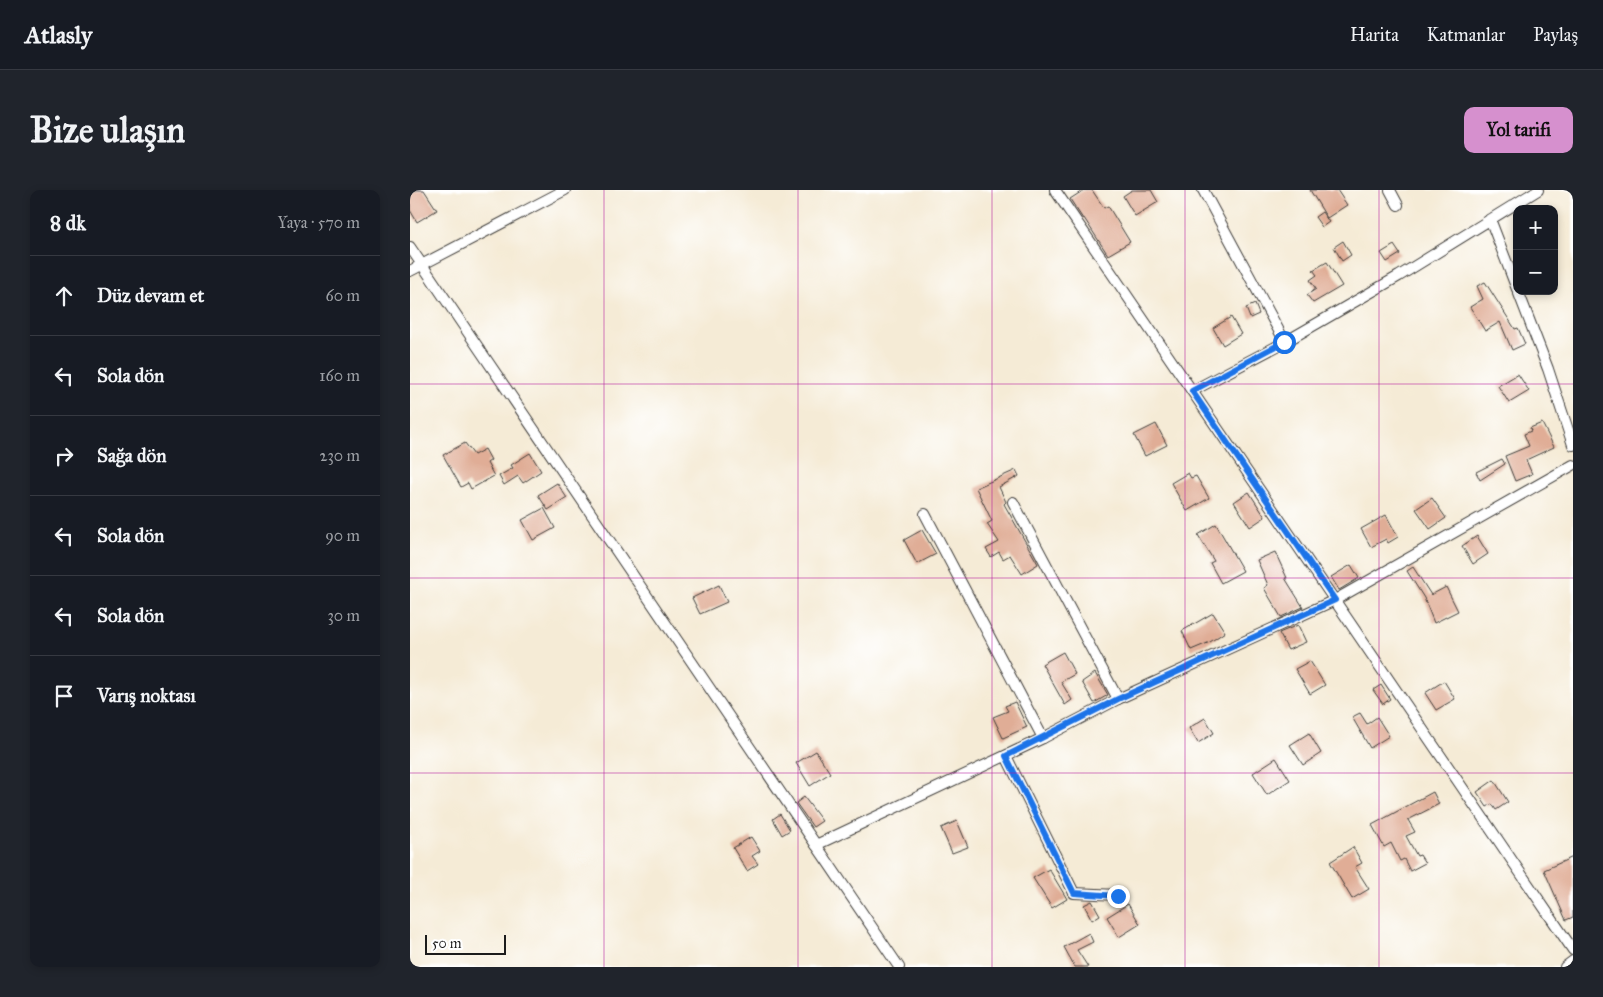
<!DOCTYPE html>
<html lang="tr">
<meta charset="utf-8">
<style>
body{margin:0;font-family:"IM FELL Great Primer",serif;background:#20242c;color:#f1f3f6}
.controls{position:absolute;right:15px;top:15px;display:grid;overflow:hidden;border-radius:10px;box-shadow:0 2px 8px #0003}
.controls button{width:45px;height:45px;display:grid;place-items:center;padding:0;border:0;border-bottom:1px solid #363941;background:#171b24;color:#f1f3f6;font:25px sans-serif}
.scale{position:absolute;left:15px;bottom:12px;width:81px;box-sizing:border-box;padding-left:5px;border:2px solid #1c1c1c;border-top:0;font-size:14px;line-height:18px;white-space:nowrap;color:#1c1c1c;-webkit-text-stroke:4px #fff;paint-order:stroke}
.stop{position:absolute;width:15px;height:15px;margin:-11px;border:4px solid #1a73e8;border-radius:50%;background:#fff}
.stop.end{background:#1a73e8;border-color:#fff;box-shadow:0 1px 5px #0008}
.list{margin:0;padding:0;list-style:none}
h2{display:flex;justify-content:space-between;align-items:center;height:65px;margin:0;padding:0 20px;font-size:21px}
h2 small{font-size:16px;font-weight:400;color:#9ea1a6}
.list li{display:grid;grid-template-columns:32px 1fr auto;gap:15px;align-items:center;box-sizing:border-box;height:80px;padding:0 20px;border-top:1px solid #363941}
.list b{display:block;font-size:19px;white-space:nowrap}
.list em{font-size:16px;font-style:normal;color:#9ea1a6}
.icon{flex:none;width:28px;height:28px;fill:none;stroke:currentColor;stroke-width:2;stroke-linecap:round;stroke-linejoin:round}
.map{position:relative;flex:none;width:1163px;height:777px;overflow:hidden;border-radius:10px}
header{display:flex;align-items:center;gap:30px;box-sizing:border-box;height:70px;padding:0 25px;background:#171b24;border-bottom:1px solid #363941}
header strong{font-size:24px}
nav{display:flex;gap:28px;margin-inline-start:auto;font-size:18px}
.intro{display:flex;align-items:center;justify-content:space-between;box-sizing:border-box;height:120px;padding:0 30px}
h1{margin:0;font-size:35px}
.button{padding:12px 22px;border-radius:10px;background:#d690ce;color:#111;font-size:18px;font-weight:700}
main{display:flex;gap:30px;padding:0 30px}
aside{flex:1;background:#171b24;border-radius:10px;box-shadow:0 2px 8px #0003}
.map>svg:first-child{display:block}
.building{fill:#e0ad96}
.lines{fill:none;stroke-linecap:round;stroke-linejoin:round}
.street-casing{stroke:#3d3b38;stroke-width:12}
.street{stroke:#fff;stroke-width:10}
.route{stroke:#1a73e8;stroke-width:6}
.grid{fill:none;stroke:#b5179e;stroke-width:1;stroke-opacity:0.55}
</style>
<header>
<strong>Atlasly</strong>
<nav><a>Harita</a><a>Katmanlar</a><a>Paylaş</a></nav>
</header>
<div class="intro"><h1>Bize ulaşın</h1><a class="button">Yol tarifi</a></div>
<main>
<aside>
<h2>8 dk<small>Yaya · 570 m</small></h2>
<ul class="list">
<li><svg class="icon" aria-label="ahead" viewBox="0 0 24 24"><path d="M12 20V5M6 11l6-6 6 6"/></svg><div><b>Düz devam et</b></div><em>60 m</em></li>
<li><svg class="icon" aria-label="left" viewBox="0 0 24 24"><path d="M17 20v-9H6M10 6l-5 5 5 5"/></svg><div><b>Sola dön</b></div><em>160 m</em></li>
<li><svg class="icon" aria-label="right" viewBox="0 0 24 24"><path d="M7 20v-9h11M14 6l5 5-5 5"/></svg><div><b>Sağa dön</b></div><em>230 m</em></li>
<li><svg class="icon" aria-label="left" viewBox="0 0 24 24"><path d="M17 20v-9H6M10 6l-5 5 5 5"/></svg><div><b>Sola dön</b></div><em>90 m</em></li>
<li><svg class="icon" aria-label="left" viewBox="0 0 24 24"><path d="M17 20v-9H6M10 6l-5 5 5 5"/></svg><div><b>Sola dön</b></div><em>30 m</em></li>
<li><svg class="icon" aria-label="arrive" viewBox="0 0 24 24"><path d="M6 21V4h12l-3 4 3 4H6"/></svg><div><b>Varış noktası</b></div></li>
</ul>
</aside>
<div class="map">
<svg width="1163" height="777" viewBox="0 0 1163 777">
<rect width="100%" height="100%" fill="#fff"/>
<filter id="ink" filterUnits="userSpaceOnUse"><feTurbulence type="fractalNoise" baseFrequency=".02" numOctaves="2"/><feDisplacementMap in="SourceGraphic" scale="10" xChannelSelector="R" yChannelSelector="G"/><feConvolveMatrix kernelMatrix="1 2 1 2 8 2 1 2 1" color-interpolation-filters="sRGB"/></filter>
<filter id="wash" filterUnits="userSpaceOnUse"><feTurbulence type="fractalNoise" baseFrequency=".0096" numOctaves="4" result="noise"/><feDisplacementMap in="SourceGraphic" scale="20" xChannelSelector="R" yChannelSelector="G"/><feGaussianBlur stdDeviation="1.12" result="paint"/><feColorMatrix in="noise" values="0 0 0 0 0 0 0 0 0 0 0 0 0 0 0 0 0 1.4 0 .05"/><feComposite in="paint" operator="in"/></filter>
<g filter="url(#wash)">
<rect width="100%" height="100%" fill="#f5ebd6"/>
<g id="blocks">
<g class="building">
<path d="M7,0H14L27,20L7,32L0,20V5Z"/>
<path d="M674,0H682L694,18L698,16L720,52L698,65L674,28L673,29L660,9Z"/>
<path d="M722,0H741L748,12L725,26L713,6Z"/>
<path d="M900,0H927L937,15L917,28Z"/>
<path d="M912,22L919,32L912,37L905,27Z"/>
<path d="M933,51L941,65L932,71L924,57Z"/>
<path d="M984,55L990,64L977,72L971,63Z"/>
<path d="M917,72L932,96L903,113L897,105L906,99L900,90L907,85L903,80Z"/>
<path d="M1075,92L1105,139L1108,138L1115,154L1102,160L1090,132L1075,141L1060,117L1073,109L1067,96Z"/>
<path d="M845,114L849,124L840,128L836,118Z"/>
<path d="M821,127L831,144L813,155L803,138Z"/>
<path d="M1108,184L1119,201L1099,213L1088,196Z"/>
<path d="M1132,233L1144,257L1116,270L1122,284L1105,291L1095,266L1119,256L1114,244L1121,241L1120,238Z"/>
<path d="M746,234L757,255L735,266L724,245Z"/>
<path d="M55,253L64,265L75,259L81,270L77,273L84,286L61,299L58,293L51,297L33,265Z"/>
<path d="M120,263L131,281L113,293L108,286L94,295L89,286L103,278L101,275Z"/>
<path d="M1092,269L1095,274L1070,290L1066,282Z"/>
<path d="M606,280L609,286L589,297L596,312L594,314L628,374L612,384L600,365L593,369L589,362L581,367L576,359L589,352L577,334L582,331L566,298Z"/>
<path d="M778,283L781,288L786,286L799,308L777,321L761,293Z"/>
<path d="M147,293L157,308L138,320L128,305Z"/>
<path d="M839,302L855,327L840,337L824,312Z"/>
<path d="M1022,308L1036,328L1020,339L1006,319Z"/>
<path d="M134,318L145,338L123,350L112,330Z"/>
<path d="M976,325L988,347L978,353L976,349L961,357L951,339Z"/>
<path d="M806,334L833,381L811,393L800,373L804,371L788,345Z"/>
<path d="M512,340L526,364L507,374L494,350Z"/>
<path d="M1067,346L1078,364L1063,374L1052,356Z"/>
<path d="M865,362L877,388H875L893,417L871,427L854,398L858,395L847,370Z"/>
<path d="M941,375L949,388L929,400L921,387Z"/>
<path d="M1003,377L1021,405L1036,397L1048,421L1024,433L1014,408L997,381Z"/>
<path d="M309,395L317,412L290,424L282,408Z"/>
<path d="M803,423L815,442L800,452L781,460L772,441Z"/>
<path d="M888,435L896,452L878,460L869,443Z"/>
<path d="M653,462L665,484L651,492L662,510L655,515L632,474Z"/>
<path d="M900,471L915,495L900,504L885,479Z"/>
<path d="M685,483L698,505L684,513L672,492Z"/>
<path d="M1034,491L1045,509L1026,520L1015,503Z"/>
<path d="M971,495L980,509L973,514L963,500Z"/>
<path d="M605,512L617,537L593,548L583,527L598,521L595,516Z"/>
<path d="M950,523L957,534L967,527L979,546L960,558L942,527Z"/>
<path d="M795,528L804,543L788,553L779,538Z"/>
<path d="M899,543L911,563L893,575L880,555Z"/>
<path d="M406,561L420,583L400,596L386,573Z"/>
<path d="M866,568L880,590L857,605L843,583Z"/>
<path d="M1084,590L1098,612L1086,620L1082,614L1077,617L1067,602Z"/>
<path d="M1023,602L1029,614L998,630L1005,642L996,646L1007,666L1010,665L1015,673L1000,681L994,669L990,671L981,653L974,657L962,635Z"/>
<path d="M394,607L412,631L403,637L386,613Z"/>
<path d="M370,624L380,640L372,645L363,629Z"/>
<path d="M547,631L558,657L542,663L531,638Z"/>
<path d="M341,647L350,661L342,666L348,674L337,681L323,658Z"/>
<path d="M943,657L952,673L945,677L959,699L942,709L920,672Z"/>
<path d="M1163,667V727L1156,730L1134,680Z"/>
<path d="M639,679L657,709L642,718L623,688Z"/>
<path d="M682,711L690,725L682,730L674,715Z"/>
<path d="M718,714L730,734L709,747L697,727Z"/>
<path d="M679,743L683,752L667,760L678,777H665L654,757Z"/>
</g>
</g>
</g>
<g filter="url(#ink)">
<use href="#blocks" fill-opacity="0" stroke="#3d3b38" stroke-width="1"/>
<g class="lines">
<g class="street-casing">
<g id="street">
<path d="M645,0L1163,760"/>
<path d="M793,0L875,152"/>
<path d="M980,0L988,15"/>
<path d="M1080,29L1107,99"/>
<path d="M0,57L489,777"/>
<path d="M0,81L155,0"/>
<path d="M1108,101L1138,179L1163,255"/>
<path d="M782,201L875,152L989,86L1128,0"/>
<path d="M603,312L708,509"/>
<path d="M515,324L633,548"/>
<path d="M596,566L664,703L708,705"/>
<path d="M406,655L633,548L708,509L925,410L1163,275"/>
<path d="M1155,777L1163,771"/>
</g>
</g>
<use href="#street" class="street"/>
</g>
</g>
<g class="lines" filter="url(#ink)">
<path class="route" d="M708,706L664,703L596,566L708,509L925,410L782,201L874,152"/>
</g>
<path class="grid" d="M194,0V777M388,0V777M582,0V777M775,0V777M969,0V777M0,194H1163M0,388H1163M0,583H1163"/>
</svg>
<div class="controls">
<button>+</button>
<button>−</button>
</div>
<div class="scale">50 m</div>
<div class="stop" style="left:874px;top:152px"></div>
<div class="stop end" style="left:708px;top:706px"></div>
</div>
</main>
